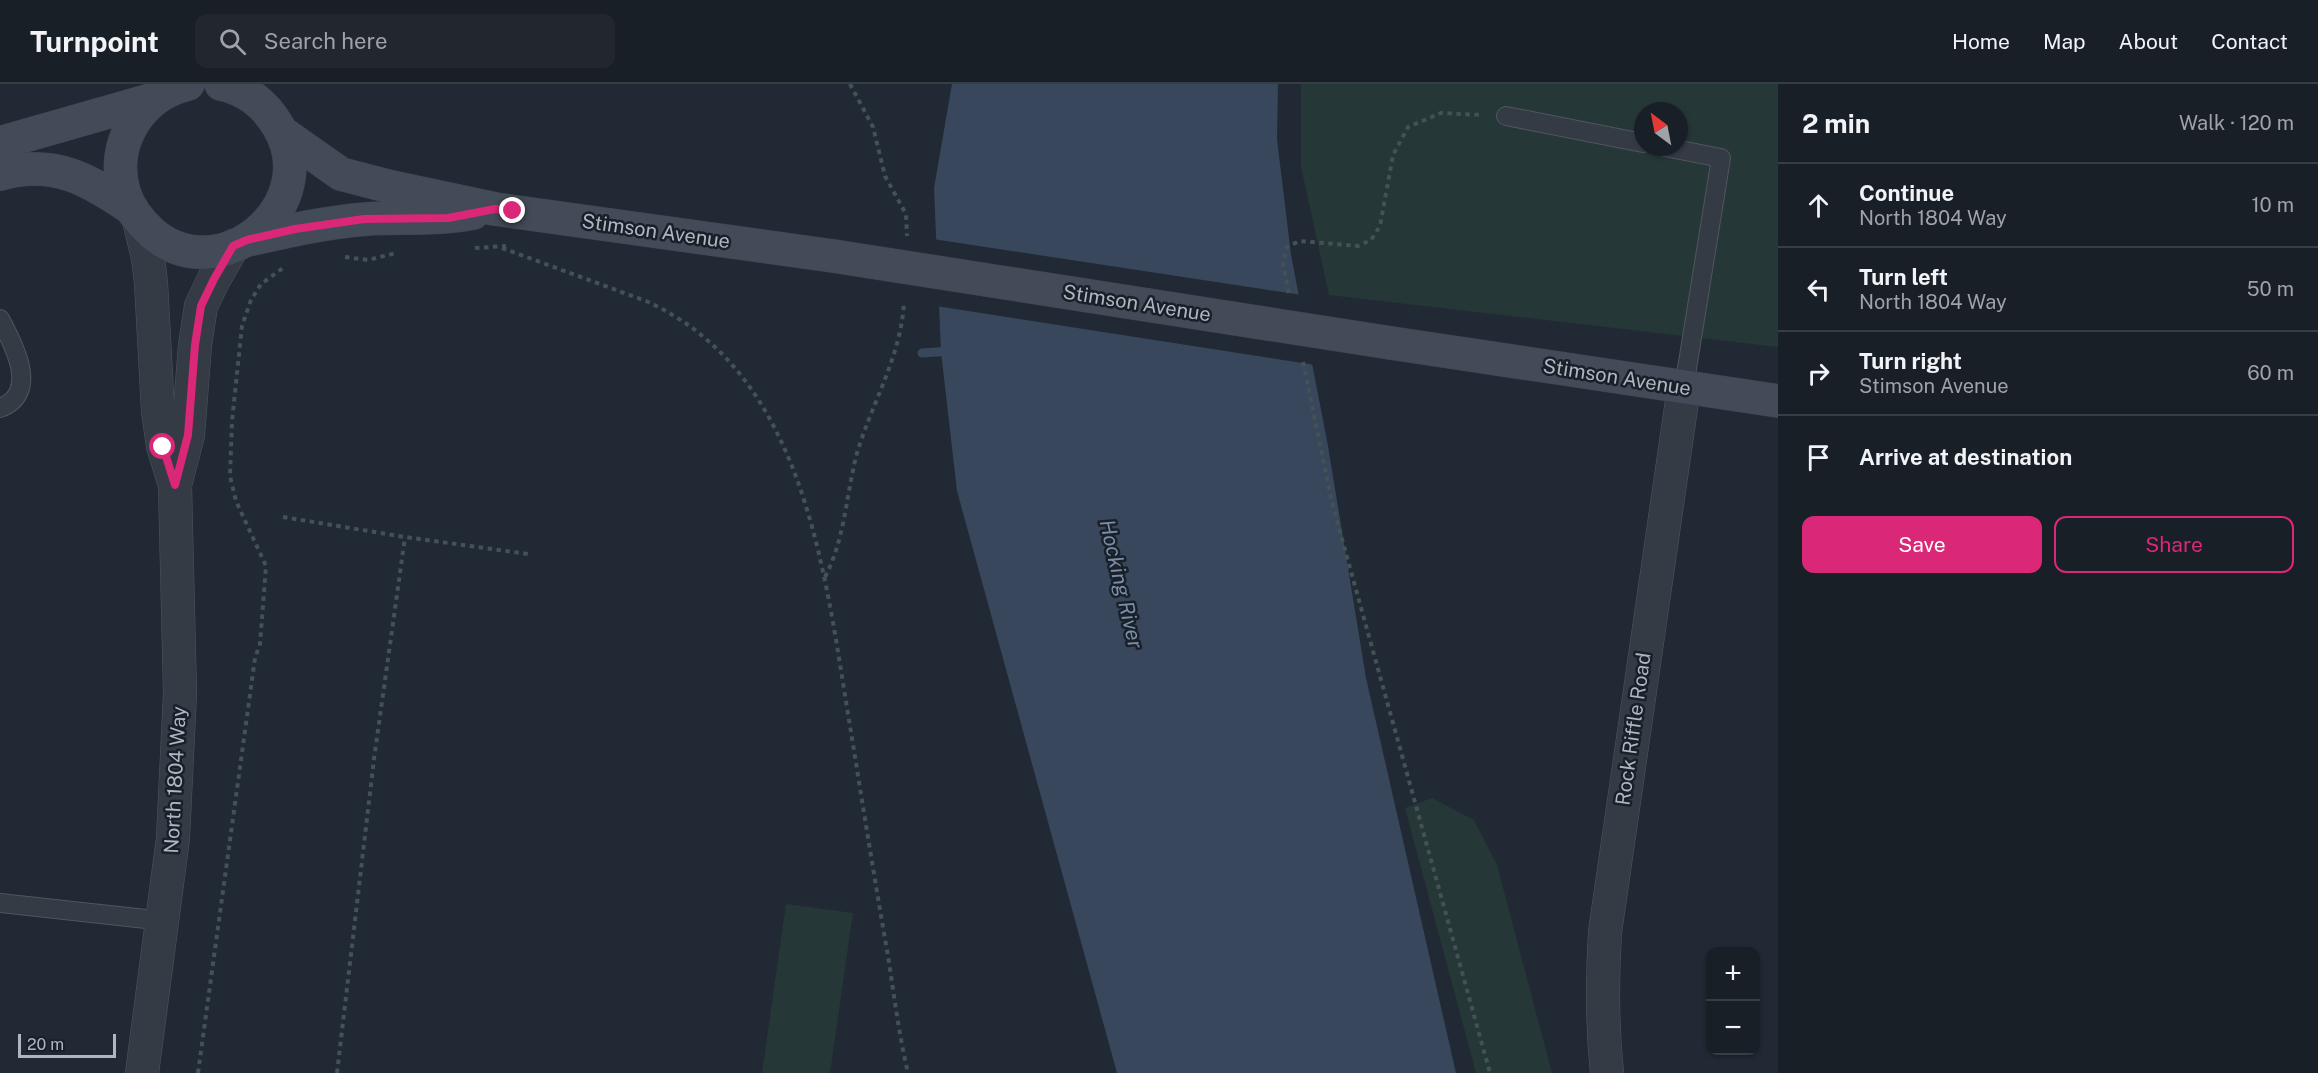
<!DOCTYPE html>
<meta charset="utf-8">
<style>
body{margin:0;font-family:"Public Sans",sans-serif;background:#22272f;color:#f1f3f6}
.controls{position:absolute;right:18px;bottom:18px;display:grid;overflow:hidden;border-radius:12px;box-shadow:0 2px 4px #0004}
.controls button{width:54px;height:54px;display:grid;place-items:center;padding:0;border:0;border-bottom:2px solid #373d44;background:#191f27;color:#f1f3f6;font:30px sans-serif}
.compass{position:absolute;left:1634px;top:18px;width:54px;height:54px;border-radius:50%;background:#191f27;box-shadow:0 2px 4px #0004;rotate:328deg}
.scale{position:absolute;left:18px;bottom:15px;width:98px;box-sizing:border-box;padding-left:6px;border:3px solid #afb6c2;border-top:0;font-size:16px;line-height:21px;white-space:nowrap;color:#afb6c2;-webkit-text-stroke:4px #1a2029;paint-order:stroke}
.stop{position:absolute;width:18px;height:18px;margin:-14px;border:4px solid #db2777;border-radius:50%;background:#fff}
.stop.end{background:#db2777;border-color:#fff;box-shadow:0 2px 6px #0008}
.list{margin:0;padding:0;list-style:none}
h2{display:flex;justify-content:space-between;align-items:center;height:78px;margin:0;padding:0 24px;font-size:26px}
h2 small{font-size:20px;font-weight:400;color:#9fa2a7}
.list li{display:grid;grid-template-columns:39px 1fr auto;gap:18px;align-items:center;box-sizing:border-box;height:84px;padding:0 24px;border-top:2px solid #373d44}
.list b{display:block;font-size:22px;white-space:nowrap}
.list p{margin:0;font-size:20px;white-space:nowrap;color:#9fa2a7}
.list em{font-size:20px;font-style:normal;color:#9fa2a7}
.actions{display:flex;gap:12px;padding:18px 24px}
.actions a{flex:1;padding:14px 0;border:2px solid #db2777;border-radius:12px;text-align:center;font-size:21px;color:#db2777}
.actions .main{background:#db2777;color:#fff}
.icon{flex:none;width:33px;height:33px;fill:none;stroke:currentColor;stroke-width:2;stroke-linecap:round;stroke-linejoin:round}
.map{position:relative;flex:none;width:1778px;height:989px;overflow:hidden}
header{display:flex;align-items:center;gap:36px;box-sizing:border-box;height:84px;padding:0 30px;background:#191f27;border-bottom:2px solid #373d44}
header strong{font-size:28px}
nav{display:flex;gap:33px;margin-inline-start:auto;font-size:21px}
.search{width:420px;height:54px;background:#22272f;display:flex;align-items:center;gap:15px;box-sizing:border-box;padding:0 21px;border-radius:12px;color:#9fa2a7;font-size:22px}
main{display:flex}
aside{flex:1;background:#191f27}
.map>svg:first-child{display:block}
.green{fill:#263737;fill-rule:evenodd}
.water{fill:#38475c}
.pier{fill:#212934}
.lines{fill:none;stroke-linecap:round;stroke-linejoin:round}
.stream{stroke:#38475c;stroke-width:9}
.service-casing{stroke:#4f5660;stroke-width:20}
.tertiary-casing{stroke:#4f5660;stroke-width:34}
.secondary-casing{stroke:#3e444f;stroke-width:34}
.path{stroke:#435255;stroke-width:4;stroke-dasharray:4.5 4.5;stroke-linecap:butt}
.service{stroke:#353b45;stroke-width:18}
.tertiary{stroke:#353b45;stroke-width:33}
.secondary{stroke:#434b58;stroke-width:33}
.secondary-bridge-casing{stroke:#3e444f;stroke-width:34;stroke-linecap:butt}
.secondary-bridge{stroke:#434b58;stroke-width:33}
.route{stroke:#db2777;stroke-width:8}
.labels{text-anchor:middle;stroke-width:5;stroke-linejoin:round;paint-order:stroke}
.street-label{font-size:20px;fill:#afb6c2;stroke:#1a2029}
.water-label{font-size:21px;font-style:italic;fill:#7a8ea8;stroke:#1a2029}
</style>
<header>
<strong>Turnpoint</strong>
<div class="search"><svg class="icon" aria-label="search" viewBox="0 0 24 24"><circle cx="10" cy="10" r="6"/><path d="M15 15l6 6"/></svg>Search here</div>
<nav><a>Home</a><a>Map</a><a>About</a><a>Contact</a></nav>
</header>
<main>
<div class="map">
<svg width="1778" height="989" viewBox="0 0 1778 989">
<rect width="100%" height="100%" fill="#212934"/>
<g class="green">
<path d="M1301,0H1778V263L1329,211L1301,83ZM1643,27H1679V63H1643Z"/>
<path d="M1432,714L1474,736L1497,781L1552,989H1476L1405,724Z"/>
<path d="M786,820L853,829L830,989H762Z"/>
</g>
<path class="water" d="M952,0H1278L1277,55L1291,171L1328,362L1366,594L1456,989H1117L957,407L941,268L934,104Z"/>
<path class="pier" d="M933,155L1302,211L1315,281L936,222Z"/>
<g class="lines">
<path class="stream" d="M922,269L952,267"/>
<g class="service-casing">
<g id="service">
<path d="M1506,32L1643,59"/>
<path d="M1665,63L1721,74L1684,303"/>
<path d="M0,235C14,261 40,309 0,324"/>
<path d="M0,819L164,837"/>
</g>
</g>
<g class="tertiary-casing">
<g id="tertiary">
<path d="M139,136L148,174L151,199L158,327L163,362L175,401L180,609L173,754L142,989"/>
<path d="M175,401L188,351L195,261L201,222L214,195L233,162"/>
<path d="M1607,989C1602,941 1602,896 1605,848L1684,303"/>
</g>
</g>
<g class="secondary-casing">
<g id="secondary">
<path d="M188,0C139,12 110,60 124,108C129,125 140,138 152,149C221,208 325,120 278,42C265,20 246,5 221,0"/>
<path d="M284,50L341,90L391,103L495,125L833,172"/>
<path d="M0,59L154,15"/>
<path d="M0,90C54,75 88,95 132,125"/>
<path d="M248,156C287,147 327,138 367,135C402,133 438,136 473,129"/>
<path d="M1391,259L1778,317"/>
</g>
</g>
<g class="path">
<path d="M850,0L873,43L885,92L906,130L907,152"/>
<path d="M475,164L506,162"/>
<path d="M502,164L646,217C808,290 825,495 851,648C863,723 875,798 888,872C894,911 899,951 908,989"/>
<path d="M345,173L368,176L396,169"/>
<path d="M1289,209L1283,180L1286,164L1299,157L1358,162L1371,156L1380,142L1393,71L1408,43L1441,29L1482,31"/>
<path d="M1303,278L1332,419L1490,989"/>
<path d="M283,433L405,453L528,470"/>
<path d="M825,493C845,455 846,411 857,369C872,319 902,270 904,217"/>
<path d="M198,989L255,574L260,560L266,482L236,417L230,392L232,337L242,242L251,216L261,200L283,184"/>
<path d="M337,989L374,675L405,453"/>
</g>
<use href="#service" class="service"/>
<use href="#tertiary" class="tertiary"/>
<use href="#secondary" class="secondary"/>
<g class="secondary-bridge-casing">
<path id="secondary-bridge" d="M833,172L1391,259"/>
</g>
<use href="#secondary-bridge" class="secondary-bridge"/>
</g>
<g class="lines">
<path class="route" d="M163,363L175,401L188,351L195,261L201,222L214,195L233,162L247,156L295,145L364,135L448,134L495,125L513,127"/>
</g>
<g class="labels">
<g class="street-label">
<text transform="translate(656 147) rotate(8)" y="7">Stimson Avenue</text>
<text transform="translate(1137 219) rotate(9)" y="7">Stimson Avenue</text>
<text transform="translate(1617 293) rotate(9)" y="7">Stimson Avenue</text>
<text transform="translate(1633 645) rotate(-82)" y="7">Rock Riffle Road</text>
<text transform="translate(175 696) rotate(-87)" y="7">North 1804 Way</text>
</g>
<g class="water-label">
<text transform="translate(1121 500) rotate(77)" y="7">Hocking River</text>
</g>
</g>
</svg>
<div class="controls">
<button>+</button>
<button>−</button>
</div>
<svg class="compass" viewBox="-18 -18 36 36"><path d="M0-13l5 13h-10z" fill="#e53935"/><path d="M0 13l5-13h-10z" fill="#9fa2a7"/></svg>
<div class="scale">20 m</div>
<div class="stop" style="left:163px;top:363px"></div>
<div class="stop end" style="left:513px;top:127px"></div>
</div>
<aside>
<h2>2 min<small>Walk · 120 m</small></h2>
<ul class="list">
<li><svg class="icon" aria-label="ahead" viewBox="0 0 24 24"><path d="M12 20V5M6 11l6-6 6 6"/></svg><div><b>Continue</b><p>North 1804 Way</p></div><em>10 m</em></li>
<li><svg class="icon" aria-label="left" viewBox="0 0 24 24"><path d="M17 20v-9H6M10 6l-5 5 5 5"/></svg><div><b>Turn left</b><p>North 1804 Way</p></div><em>50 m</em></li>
<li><svg class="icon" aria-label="right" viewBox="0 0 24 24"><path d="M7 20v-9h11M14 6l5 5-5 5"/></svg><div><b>Turn right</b><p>Stimson Avenue</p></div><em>60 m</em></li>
<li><svg class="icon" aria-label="arrive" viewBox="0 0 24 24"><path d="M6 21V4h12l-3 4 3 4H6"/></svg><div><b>Arrive at destination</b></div></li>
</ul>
<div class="actions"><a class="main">Save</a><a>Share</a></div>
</aside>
</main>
